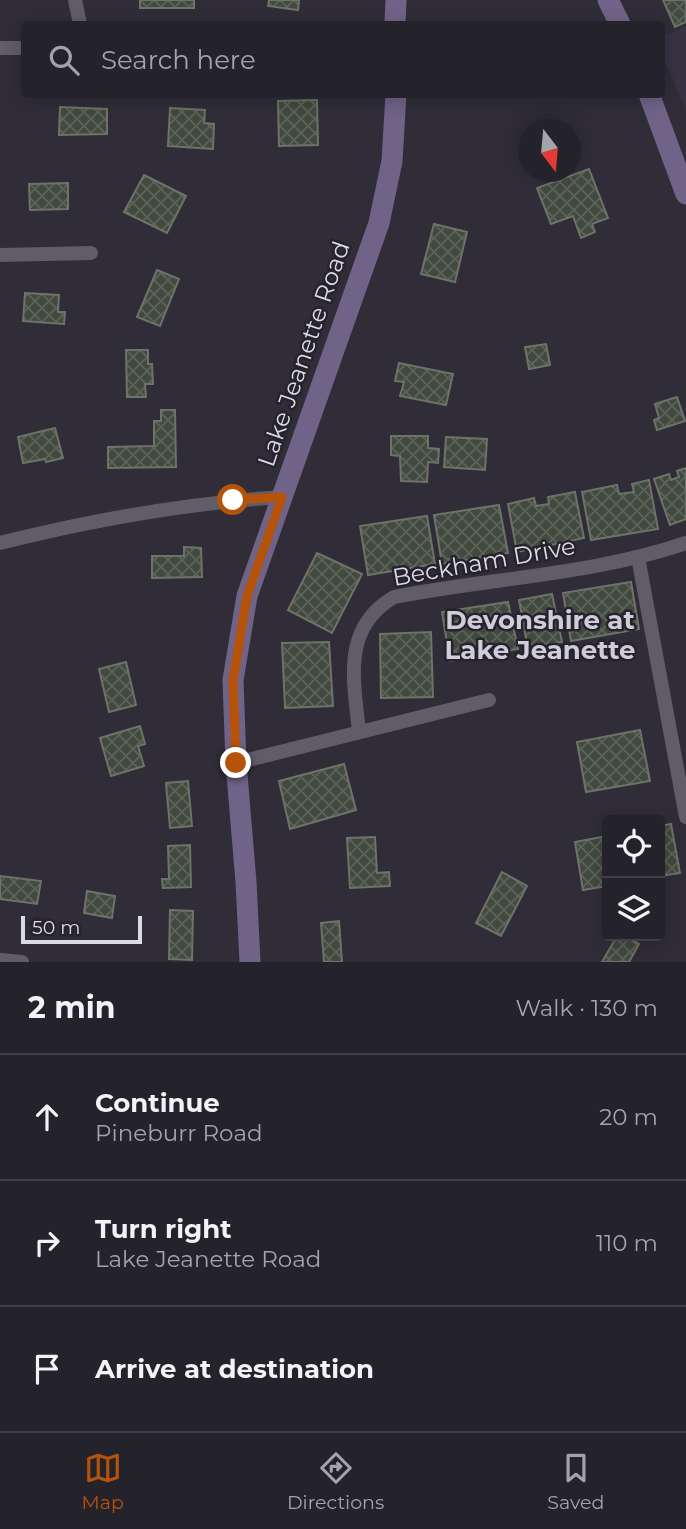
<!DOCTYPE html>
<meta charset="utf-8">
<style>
body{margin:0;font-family:Montserrat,sans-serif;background:#302f36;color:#f1f3f6}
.controls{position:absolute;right:21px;bottom:21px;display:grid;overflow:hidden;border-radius:7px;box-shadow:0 4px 18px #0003}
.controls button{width:63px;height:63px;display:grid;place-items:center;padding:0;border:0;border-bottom:2px solid #413f47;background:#24222a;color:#f1f3f6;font:35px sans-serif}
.compass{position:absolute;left:518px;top:119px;width:63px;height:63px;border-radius:50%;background:#24222a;box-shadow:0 4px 18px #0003;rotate:164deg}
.scale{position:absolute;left:21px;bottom:18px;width:121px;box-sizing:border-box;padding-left:7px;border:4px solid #dddbe2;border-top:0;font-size:19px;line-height:24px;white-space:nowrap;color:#dddbe2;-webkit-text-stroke:5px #26232e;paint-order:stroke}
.stop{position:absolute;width:21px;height:21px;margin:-16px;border:5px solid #b45309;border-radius:50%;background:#fff}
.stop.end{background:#b45309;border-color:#fff;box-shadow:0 2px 7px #0008}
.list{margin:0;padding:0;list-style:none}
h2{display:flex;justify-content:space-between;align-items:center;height:91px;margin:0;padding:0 28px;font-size:30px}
h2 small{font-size:23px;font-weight:400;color:#a3a4a8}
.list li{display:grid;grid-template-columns:46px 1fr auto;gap:21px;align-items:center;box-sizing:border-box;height:126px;padding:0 28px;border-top:2px solid #413f47}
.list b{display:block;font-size:26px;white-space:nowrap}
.list p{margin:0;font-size:23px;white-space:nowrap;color:#a3a4a8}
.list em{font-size:23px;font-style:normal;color:#a3a4a8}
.icon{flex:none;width:38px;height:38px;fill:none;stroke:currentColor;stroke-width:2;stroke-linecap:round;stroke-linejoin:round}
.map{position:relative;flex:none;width:686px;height:962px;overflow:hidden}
.search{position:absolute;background:#24222a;box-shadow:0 4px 18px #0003;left:21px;right:21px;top:21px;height:77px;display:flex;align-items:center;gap:18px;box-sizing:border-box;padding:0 24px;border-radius:7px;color:#a3a4a8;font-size:26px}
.sheet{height:469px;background:#24222a}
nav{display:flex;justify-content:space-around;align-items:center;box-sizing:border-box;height:98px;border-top:2px solid #413f47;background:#24222a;font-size:19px;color:#a3a4a8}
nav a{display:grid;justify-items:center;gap:4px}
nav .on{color:#b45309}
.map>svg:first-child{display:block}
.built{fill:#383344}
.building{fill:url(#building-cross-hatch);stroke:#6c7367;stroke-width:2}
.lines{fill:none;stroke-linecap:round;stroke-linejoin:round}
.street{stroke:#605c69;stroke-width:14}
.secondary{stroke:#706388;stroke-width:21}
.route{stroke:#b45309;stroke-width:9}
.labels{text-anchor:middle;stroke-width:5;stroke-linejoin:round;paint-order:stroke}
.street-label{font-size:24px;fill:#dddbe2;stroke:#26232e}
.neighbourhood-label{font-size:26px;font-weight:bold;fill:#d0ccda;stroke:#26232e}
</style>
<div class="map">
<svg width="686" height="962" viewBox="0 0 686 962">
<defs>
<pattern id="building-cross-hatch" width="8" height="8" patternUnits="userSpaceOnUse" patternTransform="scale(1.75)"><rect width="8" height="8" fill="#42493e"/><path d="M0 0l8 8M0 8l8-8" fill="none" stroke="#5d635a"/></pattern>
</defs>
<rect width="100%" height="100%" fill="#302d38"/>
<path class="built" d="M686,26V110L662,54V37Z"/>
<g class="building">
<rect x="140" y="0" width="54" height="8"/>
<path d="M269,0H299L298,10L268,6Z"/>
<path d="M663,0H686V22L675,27Z"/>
<path d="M317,100L318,145L279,146L278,101Z"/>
<path d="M60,107L107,109V134L59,135Z"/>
<path d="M170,108L205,110L204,123L214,124L213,149L168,146Z"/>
<path d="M589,169L608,218L592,224L595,232L581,238L573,216L551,224L537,188Z"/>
<path d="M144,175L186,196L167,233L124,212Z"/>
<path d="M68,183V209L30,210L29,184Z"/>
<path d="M434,224L467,232L455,282L421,274Z"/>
<path d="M157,270L179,279L160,326L137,317Z"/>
<path d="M25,293L59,295L58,312H65L64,324L23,321Z"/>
<path d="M546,344L550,365L529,369L525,347Z"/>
<path d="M126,350H148V364H152L153,384H145L146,397H127Z"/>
<path d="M399,363L453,374L446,405L400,396L404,382L395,381Z"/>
<path d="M677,397L685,421L657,430L654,420L659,418L655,404Z"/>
<path d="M161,410H175L176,467L108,468V447L154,446V421H161Z"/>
<path d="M55,428L63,458L46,462L45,459L23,463L18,437Z"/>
<path d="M391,436H428V448L439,449L438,463L428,462L427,482L401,481L400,456L391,455Z"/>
<path d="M446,437L487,439L485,470L444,467Z"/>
<path d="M686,468V519L670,525L654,479L669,474L671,480L679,477L677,471Z"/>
<path d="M649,480L658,529L591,540L582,492L617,485L619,494L634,492L632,484Z"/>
<path d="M575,492L584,538L517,552L508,504L534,498L536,506L549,504L548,497Z"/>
<path d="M499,505L508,553L442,564L434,515Z"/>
<path d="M427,516L435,564L368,575L360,526Z"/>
<path d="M184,547L201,548L202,577L152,578V556H184Z"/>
<path d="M317,553L362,574L332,633L288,610Z"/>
<path d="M631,582L639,629L571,641L563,593Z"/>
<path d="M552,594L562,642L528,649L519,600Z"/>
<path d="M508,602L518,649L450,661L442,612Z"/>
<path d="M431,632L433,697L381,698L380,634Z"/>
<path d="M329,642L333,706L285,708L282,643Z"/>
<path d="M126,662L136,705L109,712L99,669Z"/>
<path d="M140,726L145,744L138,746L144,766L111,776L100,738Z"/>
<path d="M640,730L650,781L586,792L577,742Z"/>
<path d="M344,764L356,810L290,829L279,781Z"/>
<path d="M188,781L192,826L170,828L166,783Z"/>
<path d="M671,824L680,873L660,876V826Z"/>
<path d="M607,836V886L583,890L575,842Z"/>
<path d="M375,837L377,873L389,872L390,886L350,888L347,838Z"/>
<path d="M190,845L191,887L163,888L162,879H169L168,846Z"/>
<path d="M502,872L527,886L501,936L476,923Z"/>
<path d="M0,876L41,881L37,904L0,899Z"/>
<path d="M87,891L115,896L112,918L84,913Z"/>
<path d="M170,910L193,911L192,960L169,959Z"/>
<path d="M339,921L342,962H324L321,923Z"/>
<path d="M617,936H624L639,944L629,962H602Z"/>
</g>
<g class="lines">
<g class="street">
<path d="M75,0L80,24"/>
<path d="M0,48H24"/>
<path d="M0,255L91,253"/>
<path d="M0,543C92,520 187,503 282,497"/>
<path d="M638,557L686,817"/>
<path d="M359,732C354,681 341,628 394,597C491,578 592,575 686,543"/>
<path d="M236,763L489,700"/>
<path d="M0,960L22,962"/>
</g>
<g class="secondary">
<path d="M608,0L620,24"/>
<path d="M395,24L396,0"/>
<path d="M649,94L686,194"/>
<path d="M250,962L246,882L236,763L233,680L247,596L379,223L392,161L396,94"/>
</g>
</g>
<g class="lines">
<path class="route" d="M233,500L282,497L247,596L233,680L236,763"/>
</g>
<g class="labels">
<g class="street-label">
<text transform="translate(304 354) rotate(-71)" y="8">Lake Jeanette Road</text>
<text transform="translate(484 562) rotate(-10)" y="8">Beckham Drive</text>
</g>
<g class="neighbourhood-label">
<text x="540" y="629">Devonshire at<tspan x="540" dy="30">Lake Jeanette</tspan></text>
</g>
</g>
</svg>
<div class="controls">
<button><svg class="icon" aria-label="locate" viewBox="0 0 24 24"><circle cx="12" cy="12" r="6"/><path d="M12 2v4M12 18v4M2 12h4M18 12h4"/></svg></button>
<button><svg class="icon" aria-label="layers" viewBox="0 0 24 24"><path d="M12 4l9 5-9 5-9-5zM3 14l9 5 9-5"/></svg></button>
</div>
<svg class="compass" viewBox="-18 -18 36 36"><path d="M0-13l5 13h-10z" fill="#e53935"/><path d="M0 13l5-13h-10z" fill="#a3a4a8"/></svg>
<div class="scale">50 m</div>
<div class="stop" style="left:233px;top:500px"></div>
<div class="stop end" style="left:236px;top:763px"></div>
<div class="search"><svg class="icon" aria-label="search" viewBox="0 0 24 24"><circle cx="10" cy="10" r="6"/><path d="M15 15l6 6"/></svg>Search here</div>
</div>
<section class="sheet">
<h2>2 min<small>Walk · 130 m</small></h2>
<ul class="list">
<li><svg class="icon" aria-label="ahead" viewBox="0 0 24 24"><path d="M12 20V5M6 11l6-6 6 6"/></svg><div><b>Continue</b><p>Pineburr Road</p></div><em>20 m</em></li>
<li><svg class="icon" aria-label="right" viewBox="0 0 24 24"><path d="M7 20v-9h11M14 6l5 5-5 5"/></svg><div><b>Turn right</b><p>Lake Jeanette Road</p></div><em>110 m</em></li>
<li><svg class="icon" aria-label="arrive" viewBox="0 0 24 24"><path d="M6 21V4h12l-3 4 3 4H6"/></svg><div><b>Arrive at destination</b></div></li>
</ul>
</section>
<nav>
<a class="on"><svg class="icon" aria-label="map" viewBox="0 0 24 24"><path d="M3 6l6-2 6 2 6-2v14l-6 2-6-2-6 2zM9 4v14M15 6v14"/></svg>Map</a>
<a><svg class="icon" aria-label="directions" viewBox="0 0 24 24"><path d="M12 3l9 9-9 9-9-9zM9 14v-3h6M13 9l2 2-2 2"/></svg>Directions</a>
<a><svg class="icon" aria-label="saved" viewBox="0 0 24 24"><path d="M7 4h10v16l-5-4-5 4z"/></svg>Saved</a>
</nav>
